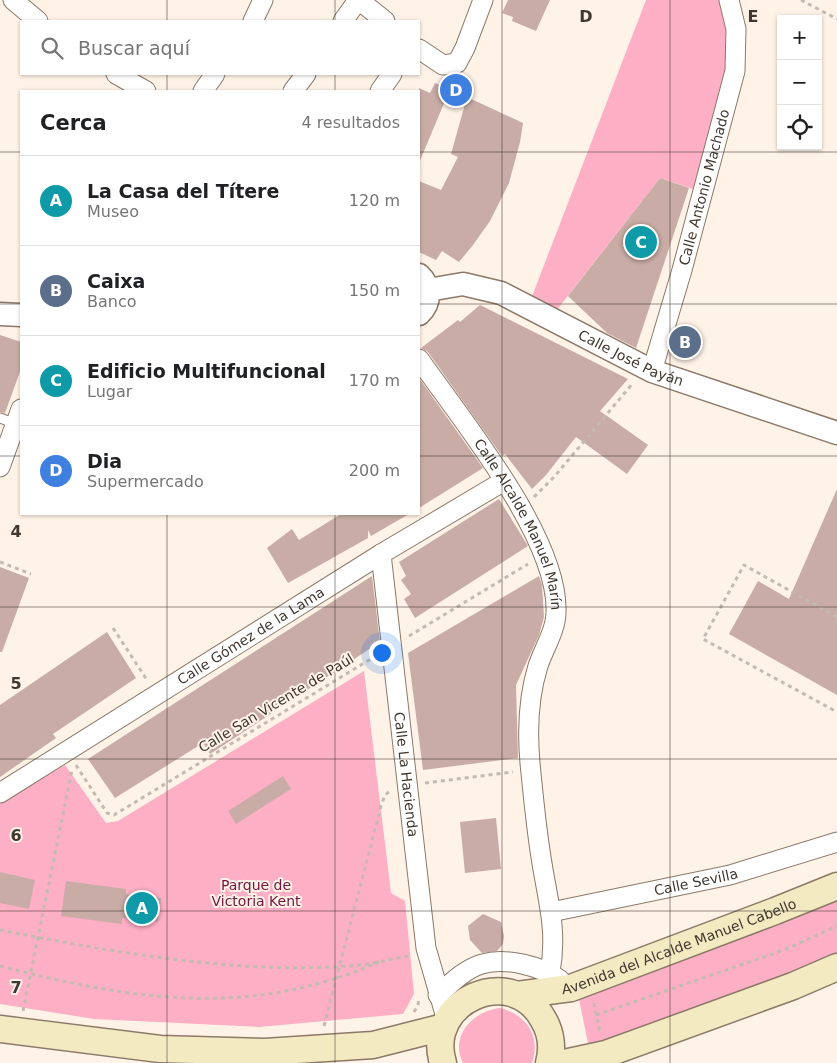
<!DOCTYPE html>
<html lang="es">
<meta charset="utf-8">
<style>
body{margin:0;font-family:"DejaVu Sans",sans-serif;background:#f6f6f6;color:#202124}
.controls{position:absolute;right:15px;top:15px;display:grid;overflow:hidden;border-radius:0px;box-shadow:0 1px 4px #0004}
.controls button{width:45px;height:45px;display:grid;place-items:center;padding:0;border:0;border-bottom:1px solid #e0e0e0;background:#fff;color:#202124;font:25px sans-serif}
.you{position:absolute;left:381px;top:652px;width:18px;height:18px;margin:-12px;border:4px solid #fff;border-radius:50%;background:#1a73e8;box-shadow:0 0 0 8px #1a73e833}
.badge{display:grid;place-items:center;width:32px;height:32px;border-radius:50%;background:#2a56c4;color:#fff;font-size:16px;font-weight:700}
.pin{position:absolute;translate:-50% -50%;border:2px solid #fff;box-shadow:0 1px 5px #0006}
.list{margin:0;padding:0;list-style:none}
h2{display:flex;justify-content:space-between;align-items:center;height:65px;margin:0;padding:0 20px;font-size:21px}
h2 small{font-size:16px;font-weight:400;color:#757577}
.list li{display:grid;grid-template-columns:32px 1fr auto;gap:15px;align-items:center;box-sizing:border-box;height:90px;padding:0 20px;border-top:1px solid #e0e0e0}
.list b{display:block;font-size:19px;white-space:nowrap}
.list p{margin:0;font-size:16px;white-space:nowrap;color:#757577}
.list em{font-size:16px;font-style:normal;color:#757577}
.icon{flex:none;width:28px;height:28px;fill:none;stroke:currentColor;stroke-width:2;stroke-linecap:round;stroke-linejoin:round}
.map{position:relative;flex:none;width:837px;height:1063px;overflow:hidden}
.search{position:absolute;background:#fff;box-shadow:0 1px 4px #0004;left:20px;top:20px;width:400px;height:55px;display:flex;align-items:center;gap:12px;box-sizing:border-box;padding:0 18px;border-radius:0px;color:#757577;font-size:19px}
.panel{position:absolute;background:#fff;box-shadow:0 1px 4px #0004;left:20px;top:90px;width:400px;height:425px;border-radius:0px}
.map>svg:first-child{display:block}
.green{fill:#fdafc6}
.building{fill:#c9aca6}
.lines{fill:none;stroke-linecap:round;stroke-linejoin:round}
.service-casing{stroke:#8c7968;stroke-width:11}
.minor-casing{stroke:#8c7968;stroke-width:21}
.tertiary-casing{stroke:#8c7968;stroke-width:25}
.secondary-casing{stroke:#8c7968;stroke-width:29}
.path{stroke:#c5bab0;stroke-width:3;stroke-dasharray:4 4;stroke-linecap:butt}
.service{stroke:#fff;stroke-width:9}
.minor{stroke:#fff;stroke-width:19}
.tertiary{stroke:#fff;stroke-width:22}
.secondary{stroke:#f3eac2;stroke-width:26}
.grid{fill:none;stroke:#403830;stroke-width:1;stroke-opacity:0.55}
.labels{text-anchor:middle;stroke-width:4;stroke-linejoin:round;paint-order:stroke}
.street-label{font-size:14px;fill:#403830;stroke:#fff2e7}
.park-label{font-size:14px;fill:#71143d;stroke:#fff2e7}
.grid-label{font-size:16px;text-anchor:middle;font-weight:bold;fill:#403830;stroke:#fff2e7;stroke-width:4;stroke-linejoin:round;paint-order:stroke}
</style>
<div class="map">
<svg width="837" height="1063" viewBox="0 0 837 1063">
<rect width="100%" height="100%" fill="#fff2e7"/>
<g class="green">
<path d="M646,0H723C738,63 711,129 696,190L660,178L556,311L531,299Z"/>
<path d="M364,671L391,893L405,901L414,994L403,1014L259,1027L94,1019L0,1004V803L65,765L106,823L118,821Z"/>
<path d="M837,896V958L589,1048L578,994L706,952Z"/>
<path d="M500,1008C527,1015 541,1036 532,1063H463C449,1035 474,1011 500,1008Z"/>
</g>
<g class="building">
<path d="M508,0H550L536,31L512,21L513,17L502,13Z"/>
<path d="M435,83L450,89L419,163V88L430,93Z"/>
<path d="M467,97L523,123L520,142L509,183L490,221L473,245L459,262L442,251L436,260L419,252V181L441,190L458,157L451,154Z"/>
<path d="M660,178L689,188L636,348L607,333L568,296Z"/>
<path d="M480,305L628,379L600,411L648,445L627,474L576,437L546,475L532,489L505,454L502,456L428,352L421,348L458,320L460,322Z"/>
<path d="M0,335L21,342V369L5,413L0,412Z"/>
<path d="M419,378L483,468L419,508Z"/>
<path d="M837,489V695L729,634L758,581L789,599Z"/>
<path d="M499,499L528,546L415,618L404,599L411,594L401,580L406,576L399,562Z"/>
<path d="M341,514H409L371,536L368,530V538L288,583L267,548L292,529L299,540Z"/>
<path d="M0,567L29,578L2,652H0Z"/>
<path d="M372,576L380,642L210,754L203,743L115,798L88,759Z"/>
<path d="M539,576L542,585L544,617L539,635L516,685L518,758L423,770L408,653Z"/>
<path d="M107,632L136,678L53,734L56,738L0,777V705Z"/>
<path d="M283,776L291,789L236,824L228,811Z"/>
<path d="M496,818L501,869L465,873L460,822Z"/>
<path d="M0,872L35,880L29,909L0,903Z"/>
<path d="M66,881L126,889V894L161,898L158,922L122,918V924L61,916Z"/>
<path d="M483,914L501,922L504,936L503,944L497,951L482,953L470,940L468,926Z"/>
</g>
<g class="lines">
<g class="service-casing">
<path id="service" d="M0,418L16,424"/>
</g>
<g class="minor-casing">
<g id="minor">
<path d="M13,0L38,21"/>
<path d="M359,0L385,21"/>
<path d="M253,21L263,0"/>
<path d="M343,21L358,0"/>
<path d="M419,49L443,65L457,63L465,48L483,0"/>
<path d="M116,74L146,91"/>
<path d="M203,91L215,74"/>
<path d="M293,91L306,74"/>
<path d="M380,91L392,74"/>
<path id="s1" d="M419,359C461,419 559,538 556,612C556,630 544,648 538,666C528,698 527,729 530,763C533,794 536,826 541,857C547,898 558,930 550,972"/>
<path id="s2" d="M652,371L682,270L735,71L736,29L729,0"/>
<path d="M0,467L21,409"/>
<path id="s3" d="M381,554L426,948L447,1021"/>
<path id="s4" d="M0,793L381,554L504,481"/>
<path id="s5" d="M551,912L730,875L837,842"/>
<path d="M438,995C451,983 465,969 482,964C506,957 541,966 560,980"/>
</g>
</g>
<g class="tertiary-casing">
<g id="tertiary">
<path d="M419,275C431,286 431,303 419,314"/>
<path id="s6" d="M428,290L463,284L501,293L652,371L837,433"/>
<path d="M0,314L21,315"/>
</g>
</g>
<g class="secondary-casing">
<g id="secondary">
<path id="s7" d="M517,995L571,988L775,911L837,886"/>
<path d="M0,1029L160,1049L265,1052L373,1045L444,1027"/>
<path d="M443,1063C424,1001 512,962 543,1019C551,1032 553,1048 549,1063"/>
<path d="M564,1063L606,1054L793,986L837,967"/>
</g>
</g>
<g class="path">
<path d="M801,0L837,19"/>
<path d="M534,497L554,477L633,383"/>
<path d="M0,562L31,574"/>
<path d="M837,617L744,565L703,639L837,712"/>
<path d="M113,628L147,680"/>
<path d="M409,636L528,564"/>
<path d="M76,765L107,813L114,815L374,657"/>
<path d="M425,783L513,772"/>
<path d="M0,930C114,952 232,974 349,966C369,965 390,959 409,956"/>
<path d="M0,966C132,1000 249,1019 379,962"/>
<path d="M594,1003L600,1033"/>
<path d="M23,1011L72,770"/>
<path d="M414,1012L418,1005L419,997"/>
<path d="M596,1015L784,950L837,926"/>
<path d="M324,1026L381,806L385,795L391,790"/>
</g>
<use href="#service" class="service"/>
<use href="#minor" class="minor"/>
<use href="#tertiary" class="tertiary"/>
<use href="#secondary" class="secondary"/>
</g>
<path class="grid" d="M167,0V21M335,0V21M502,0V1063M670,0V1063M167,74V91M335,74V91M0,152H21M419,152H837M0,304H21M419,304H837M0,456H21M419,456H837M167,514V1063M335,514V1063M0,607H837M0,759H837M0,911H837"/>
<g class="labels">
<g class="street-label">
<text dy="5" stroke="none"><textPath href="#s2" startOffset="191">Calle Antonio Machado</textPath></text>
<text dy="5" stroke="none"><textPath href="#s6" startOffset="220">Calle José Payán</textPath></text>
<text dy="5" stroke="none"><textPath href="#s1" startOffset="195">Calle Alcalde Manuel Marín</textPath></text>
<text dy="5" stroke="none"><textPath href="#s4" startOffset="296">Calle Gómez de la Lama</textPath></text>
<text transform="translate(276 703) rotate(-31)" y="5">Calle San Vicente de Paúl</text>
<text dy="5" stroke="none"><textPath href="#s3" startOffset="222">Calle La Hacienda</textPath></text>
<text dy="5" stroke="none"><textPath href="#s5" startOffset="148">Calle Sevilla</textPath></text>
<text dy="5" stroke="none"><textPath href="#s7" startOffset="170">Avenida del Alcalde Manuel Cabello</textPath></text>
</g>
<g class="park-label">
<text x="256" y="890">Parque de<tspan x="256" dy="16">Victoria Kent</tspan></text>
</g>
</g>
<g class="grid-label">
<text x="586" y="22">D</text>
<text x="753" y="22">E</text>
<text x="16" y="537">4</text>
<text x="16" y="689">5</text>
<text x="16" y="841">6</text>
<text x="16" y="993">7</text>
</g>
</svg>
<div class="controls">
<button>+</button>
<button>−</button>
<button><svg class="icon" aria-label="locate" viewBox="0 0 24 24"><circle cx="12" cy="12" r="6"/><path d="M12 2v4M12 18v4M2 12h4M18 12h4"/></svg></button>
</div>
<div class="you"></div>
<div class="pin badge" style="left:142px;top:908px;background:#0f9aa8">A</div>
<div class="pin badge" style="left:685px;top:342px;background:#5c6f8a">B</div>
<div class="pin badge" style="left:641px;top:242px;background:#0f9aa8">C</div>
<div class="pin badge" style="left:456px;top:90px;background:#3f7fe0">D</div>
<div class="search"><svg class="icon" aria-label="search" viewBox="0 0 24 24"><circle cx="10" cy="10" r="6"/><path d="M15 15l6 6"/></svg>Buscar aquí</div>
<section class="panel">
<h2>Cerca<small>4 resultados</small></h2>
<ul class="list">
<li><span class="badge" style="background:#0f9aa8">A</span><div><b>La Casa del Títere</b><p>Museo</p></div><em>120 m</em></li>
<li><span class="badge" style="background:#5c6f8a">B</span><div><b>Caixa</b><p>Banco</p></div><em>150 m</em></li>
<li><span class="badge" style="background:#0f9aa8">C</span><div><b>Edificio Multifuncional</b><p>Lugar</p></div><em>170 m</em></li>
<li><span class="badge" style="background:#3f7fe0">D</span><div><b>Dia</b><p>Supermercado</p></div><em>200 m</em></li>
</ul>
</section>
</div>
